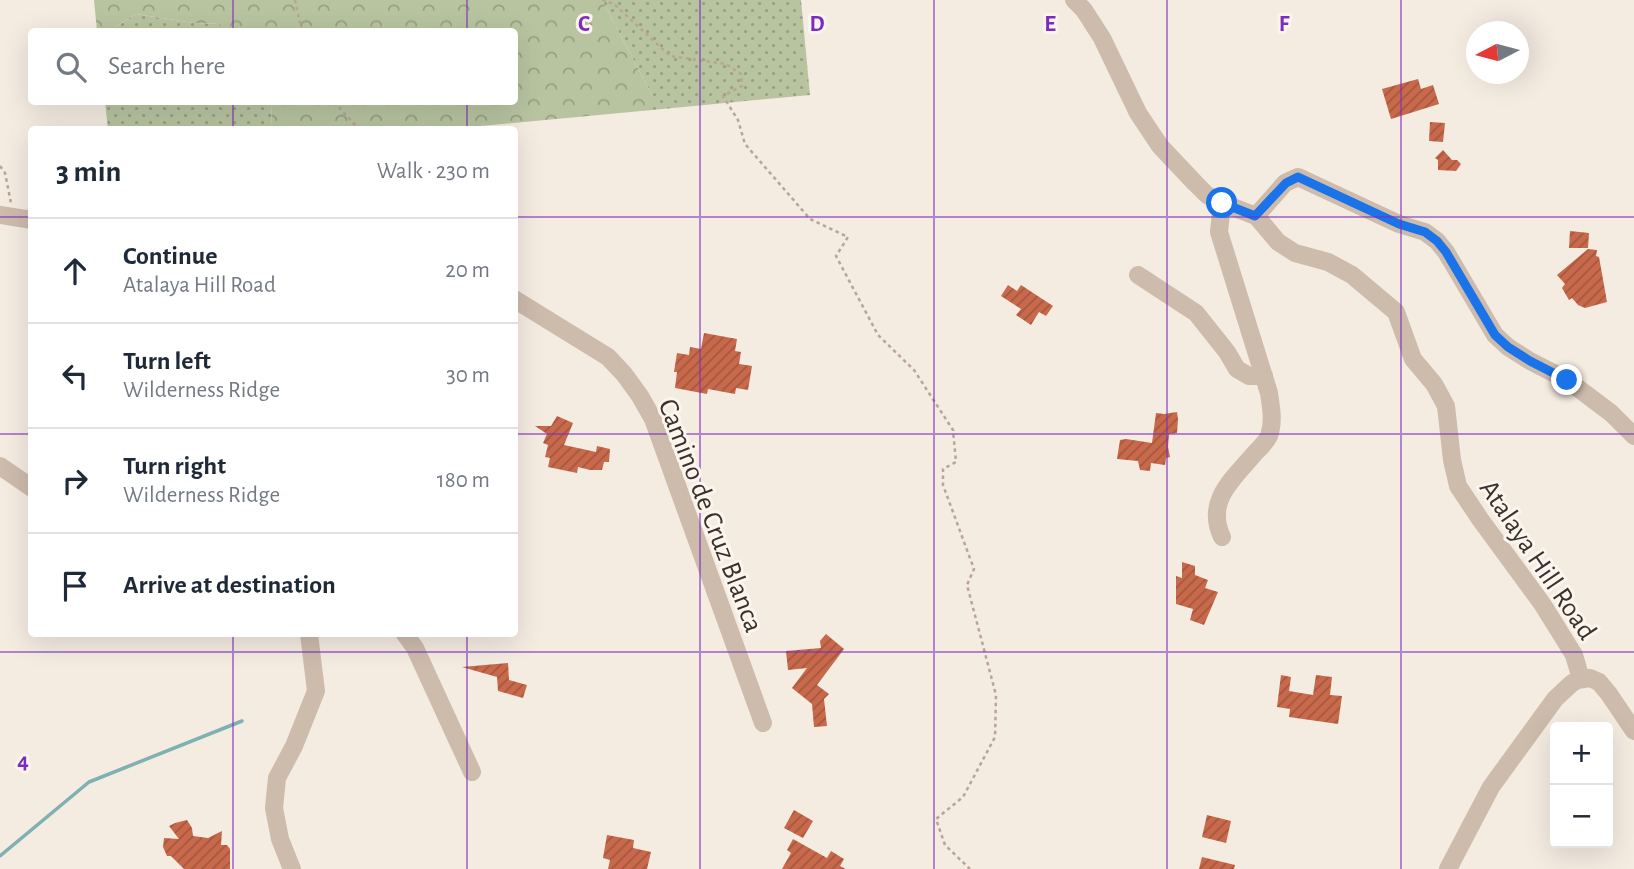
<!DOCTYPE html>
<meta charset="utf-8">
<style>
body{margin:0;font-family:"Alegreya Sans",sans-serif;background:#f6f6f7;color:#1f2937}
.controls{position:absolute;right:21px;bottom:21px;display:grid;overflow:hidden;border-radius:7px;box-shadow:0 7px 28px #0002}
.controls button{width:63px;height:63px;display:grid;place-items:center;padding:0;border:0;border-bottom:2px solid #e0e1e3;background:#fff;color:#1f2937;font:35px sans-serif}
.compass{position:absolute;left:1466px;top:21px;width:63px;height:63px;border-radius:50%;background:#fff;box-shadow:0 7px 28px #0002;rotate:264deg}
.stop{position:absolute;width:21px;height:21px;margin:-16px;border:5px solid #1a73e8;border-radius:50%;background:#fff}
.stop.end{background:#1a73e8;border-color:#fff;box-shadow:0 2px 7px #0008}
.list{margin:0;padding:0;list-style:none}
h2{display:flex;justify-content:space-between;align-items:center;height:91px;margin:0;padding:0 28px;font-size:30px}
h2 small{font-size:23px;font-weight:400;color:#747a83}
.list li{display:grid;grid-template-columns:46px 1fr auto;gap:21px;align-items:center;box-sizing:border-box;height:105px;padding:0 28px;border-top:2px solid #e0e1e3}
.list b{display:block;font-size:26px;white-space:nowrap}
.list p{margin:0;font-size:23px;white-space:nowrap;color:#747a83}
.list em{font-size:23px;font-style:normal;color:#747a83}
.icon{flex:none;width:38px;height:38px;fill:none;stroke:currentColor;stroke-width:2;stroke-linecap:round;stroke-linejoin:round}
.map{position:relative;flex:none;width:1634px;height:869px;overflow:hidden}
.search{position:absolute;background:#fff;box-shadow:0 7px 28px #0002;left:28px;top:28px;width:490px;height:77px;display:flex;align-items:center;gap:18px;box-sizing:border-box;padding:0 24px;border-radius:7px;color:#747a83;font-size:26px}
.panel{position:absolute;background:#fff;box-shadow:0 7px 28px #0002;left:28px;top:126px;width:490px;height:511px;border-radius:7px}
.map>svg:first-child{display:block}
.grass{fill:url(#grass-dots)}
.forest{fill:url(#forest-crowns)}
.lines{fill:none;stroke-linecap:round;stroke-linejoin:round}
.stream{stroke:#7fb0b2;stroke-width:3.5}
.building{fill:url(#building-hatch)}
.path{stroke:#b9a596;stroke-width:2.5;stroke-dasharray:3.5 3.5;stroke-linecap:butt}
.minor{stroke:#cdbbac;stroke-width:18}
.route{stroke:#1a73e8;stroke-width:9}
.grid{fill:none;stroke:#7b2cbf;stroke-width:2;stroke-opacity:0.55}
.labels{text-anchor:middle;stroke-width:6;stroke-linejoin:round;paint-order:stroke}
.street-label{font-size:28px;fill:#3b302b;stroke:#fbf5ee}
.grid-label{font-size:23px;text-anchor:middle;font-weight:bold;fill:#7b2cbf;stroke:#fbf5ee;stroke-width:6;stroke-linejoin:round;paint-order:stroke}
</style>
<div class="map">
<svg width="1634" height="869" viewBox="0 0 1634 869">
<defs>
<pattern id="grass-dots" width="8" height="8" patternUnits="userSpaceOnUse" patternTransform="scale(1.75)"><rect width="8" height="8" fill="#b8c4a0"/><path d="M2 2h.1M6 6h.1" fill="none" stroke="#97a083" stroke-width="1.8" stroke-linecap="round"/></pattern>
<pattern id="forest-crowns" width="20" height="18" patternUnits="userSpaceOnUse" patternTransform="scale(1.75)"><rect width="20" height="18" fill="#b8c4a0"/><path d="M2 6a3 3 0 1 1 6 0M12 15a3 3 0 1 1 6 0" fill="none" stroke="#97a083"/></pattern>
<pattern id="building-hatch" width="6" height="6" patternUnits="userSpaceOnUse" patternTransform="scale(1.75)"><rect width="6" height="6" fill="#c8694b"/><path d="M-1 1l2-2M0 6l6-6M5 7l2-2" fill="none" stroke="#a4573f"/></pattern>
</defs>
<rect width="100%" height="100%" fill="#f4ebe1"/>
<g class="grass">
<path d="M602,0H801L810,95L652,110V95Z"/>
<path d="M136,14L194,23L219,24L230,31L114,32L115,27Z"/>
<path d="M105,102H271L272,129H108Z"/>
</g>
<path class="forest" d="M94,0H602L652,95V110L448,129H272L271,102H514V32H230L219,24L194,23L136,14L115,27L114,31H97Z"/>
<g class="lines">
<path class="stream" d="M0,856L89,782L242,721"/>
</g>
<g class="building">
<path d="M1418,79L1421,89L1433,85L1439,104L1391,119L1382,89Z"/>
<path d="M1430,122L1445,123L1443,142L1429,141Z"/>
<path d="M1443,150L1452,160H1457L1461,164L1456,171L1438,170V160L1435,158Z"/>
<path d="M1570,231L1589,233L1588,248H1569Z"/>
<path d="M1588,249L1597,250L1596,256L1599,257L1607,302L1585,308L1578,305L1572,298L1569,300L1562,288L1565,284L1557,275Z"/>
<path d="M1008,285L1017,291L1021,285L1053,306L1046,316L1039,312L1031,325L1016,315L1021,309L1001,296Z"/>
<path d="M704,333L737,339L735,351L741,352L739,364L752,366L748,390L736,388L735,394L708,389L707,394L675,388L677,372H674L677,353L689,355L690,347L701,349Z"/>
<path d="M1177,412L1178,419L1177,433L1169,434L1168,447L1170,457L1166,458L1165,465L1151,463L1150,471L1140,470L1138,461L1117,459L1120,440L1126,439L1152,443L1156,413L1164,414Z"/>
<path d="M557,416L573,423L564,445L596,452L597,446L610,449L609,462H604L602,470H590L578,467L577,473L548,467L550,458L545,457L548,445L543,443L547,434L535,426H551Z"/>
<path d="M1182,562L1195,566V575L1208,580L1205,588L1218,592L1204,625L1190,620L1193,609L1176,604V576L1182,578Z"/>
<path d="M826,634L844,649L817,685L829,694L824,699L827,726L814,727L812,704L792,688L807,668L788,670L786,651L821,648L820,641Z"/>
<path d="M508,663L509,680L527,685L523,698L498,691L497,677L462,667Z"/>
<path d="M1281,675L1291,677L1289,691L1313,695L1316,675L1332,677L1330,695L1342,696L1338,724L1289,717L1290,709L1277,707Z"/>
<path d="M794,810L813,821L803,838L784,828Z"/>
<path d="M1207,815L1231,821L1226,843L1202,837Z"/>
<path d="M187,820L192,828L193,836L208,838L222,831L221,845H227L230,849V869H184L171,856H167L163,847L164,838L179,839L169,826L175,823Z"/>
<path d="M607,835L634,840L633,848L651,852L647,869H608L610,860L603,858Z"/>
<path d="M793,839L827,858L831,851L844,859L840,866L846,869H782L791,853L787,850Z"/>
<path d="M1202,857L1235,865L1234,869H1199Z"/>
</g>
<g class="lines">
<g class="path">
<path d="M295,0L302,32"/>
<path d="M602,0L614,4L670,56L726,64L741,74L742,86L723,96L738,120L745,144L810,219L848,237L836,256L878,335L914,370L953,430L956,462L943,469V485L974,569L967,585L996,695L995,737L963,797L936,819L945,845L970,869"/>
<path d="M334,102L358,128L382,127L383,130"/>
<path d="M0,166L5,173L11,203"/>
</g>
<g class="minor">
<path d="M1074,0L1084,10L1102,38L1138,113L1160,146L1195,183L1207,195L1222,203L1256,216L1278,242L1295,253L1328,262L1352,275L1396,312L1413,359L1434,384L1446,406L1452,460L1458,486L1480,519L1543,605L1574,655L1581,679"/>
<path d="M1222,203L1219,232L1269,393C1271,407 1274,422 1269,436C1266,442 1260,448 1255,453C1233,479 1205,501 1222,537"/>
<path d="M0,215L32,220"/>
<path d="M1256,216L1285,183L1298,177L1399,224L1425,232L1437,241L1446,252L1495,335L1508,347L1530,361L1567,380L1611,413L1634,436"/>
<path d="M1138,275L1196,313L1227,352L1237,369L1249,376H1264"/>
<path d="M514,299L608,357L624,374L640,396L653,419L763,723"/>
<path d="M0,466L32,488"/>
<path d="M405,634L415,648L472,772"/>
<path d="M292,869L280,839L274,808L277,778L294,746L316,691L309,634"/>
<path d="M1448,869L1491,787L1555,699L1571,684L1577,680L1590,678L1599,682L1609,694L1634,731"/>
</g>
</g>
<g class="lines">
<path class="route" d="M1222,203L1255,216L1286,183L1298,177L1399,224L1425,232L1437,241L1446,252L1495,335L1508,347L1530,361L1567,380"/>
</g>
<path class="grid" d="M233,0V32M467,0V32M700,0V869M934,0V869M1167,0V869M1401,0V869M233,102V130M467,102V130M0,217H32M514,217H1634M0,434H32M514,434H1634M233,634V869M467,634V869M0,652H1634"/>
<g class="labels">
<g class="street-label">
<text transform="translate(712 515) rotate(69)" y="10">Camino de Cruz Blanca</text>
<text transform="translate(1539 559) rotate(56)" y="10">Atalaya Hill Road</text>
</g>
</g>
<g class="grid-label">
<text x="584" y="31">C</text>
<text x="817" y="31">D</text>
<text x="1050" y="31">E</text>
<text x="1284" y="31">F</text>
<text x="23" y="768">4</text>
</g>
</svg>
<div class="controls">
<button>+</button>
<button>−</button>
</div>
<svg class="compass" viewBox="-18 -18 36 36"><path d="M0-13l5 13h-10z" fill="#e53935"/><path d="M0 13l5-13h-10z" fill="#747a83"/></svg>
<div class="stop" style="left:1222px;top:203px"></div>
<div class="stop end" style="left:1567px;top:380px"></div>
<div class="search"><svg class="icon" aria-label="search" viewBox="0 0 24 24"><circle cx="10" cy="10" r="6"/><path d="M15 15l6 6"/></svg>Search here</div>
<section class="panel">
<h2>3 min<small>Walk · 230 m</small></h2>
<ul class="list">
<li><svg class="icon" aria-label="ahead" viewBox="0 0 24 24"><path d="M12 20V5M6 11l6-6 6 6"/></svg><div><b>Continue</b><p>Atalaya Hill Road</p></div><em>20 m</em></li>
<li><svg class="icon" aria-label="left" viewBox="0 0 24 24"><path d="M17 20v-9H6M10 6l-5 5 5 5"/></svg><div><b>Turn left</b><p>Wilderness Ridge</p></div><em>30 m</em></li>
<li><svg class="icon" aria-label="right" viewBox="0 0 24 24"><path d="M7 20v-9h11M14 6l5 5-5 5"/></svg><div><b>Turn right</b><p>Wilderness Ridge</p></div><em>180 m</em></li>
<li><svg class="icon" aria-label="arrive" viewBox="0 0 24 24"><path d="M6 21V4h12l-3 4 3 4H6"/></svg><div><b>Arrive at destination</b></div></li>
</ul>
</section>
</div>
